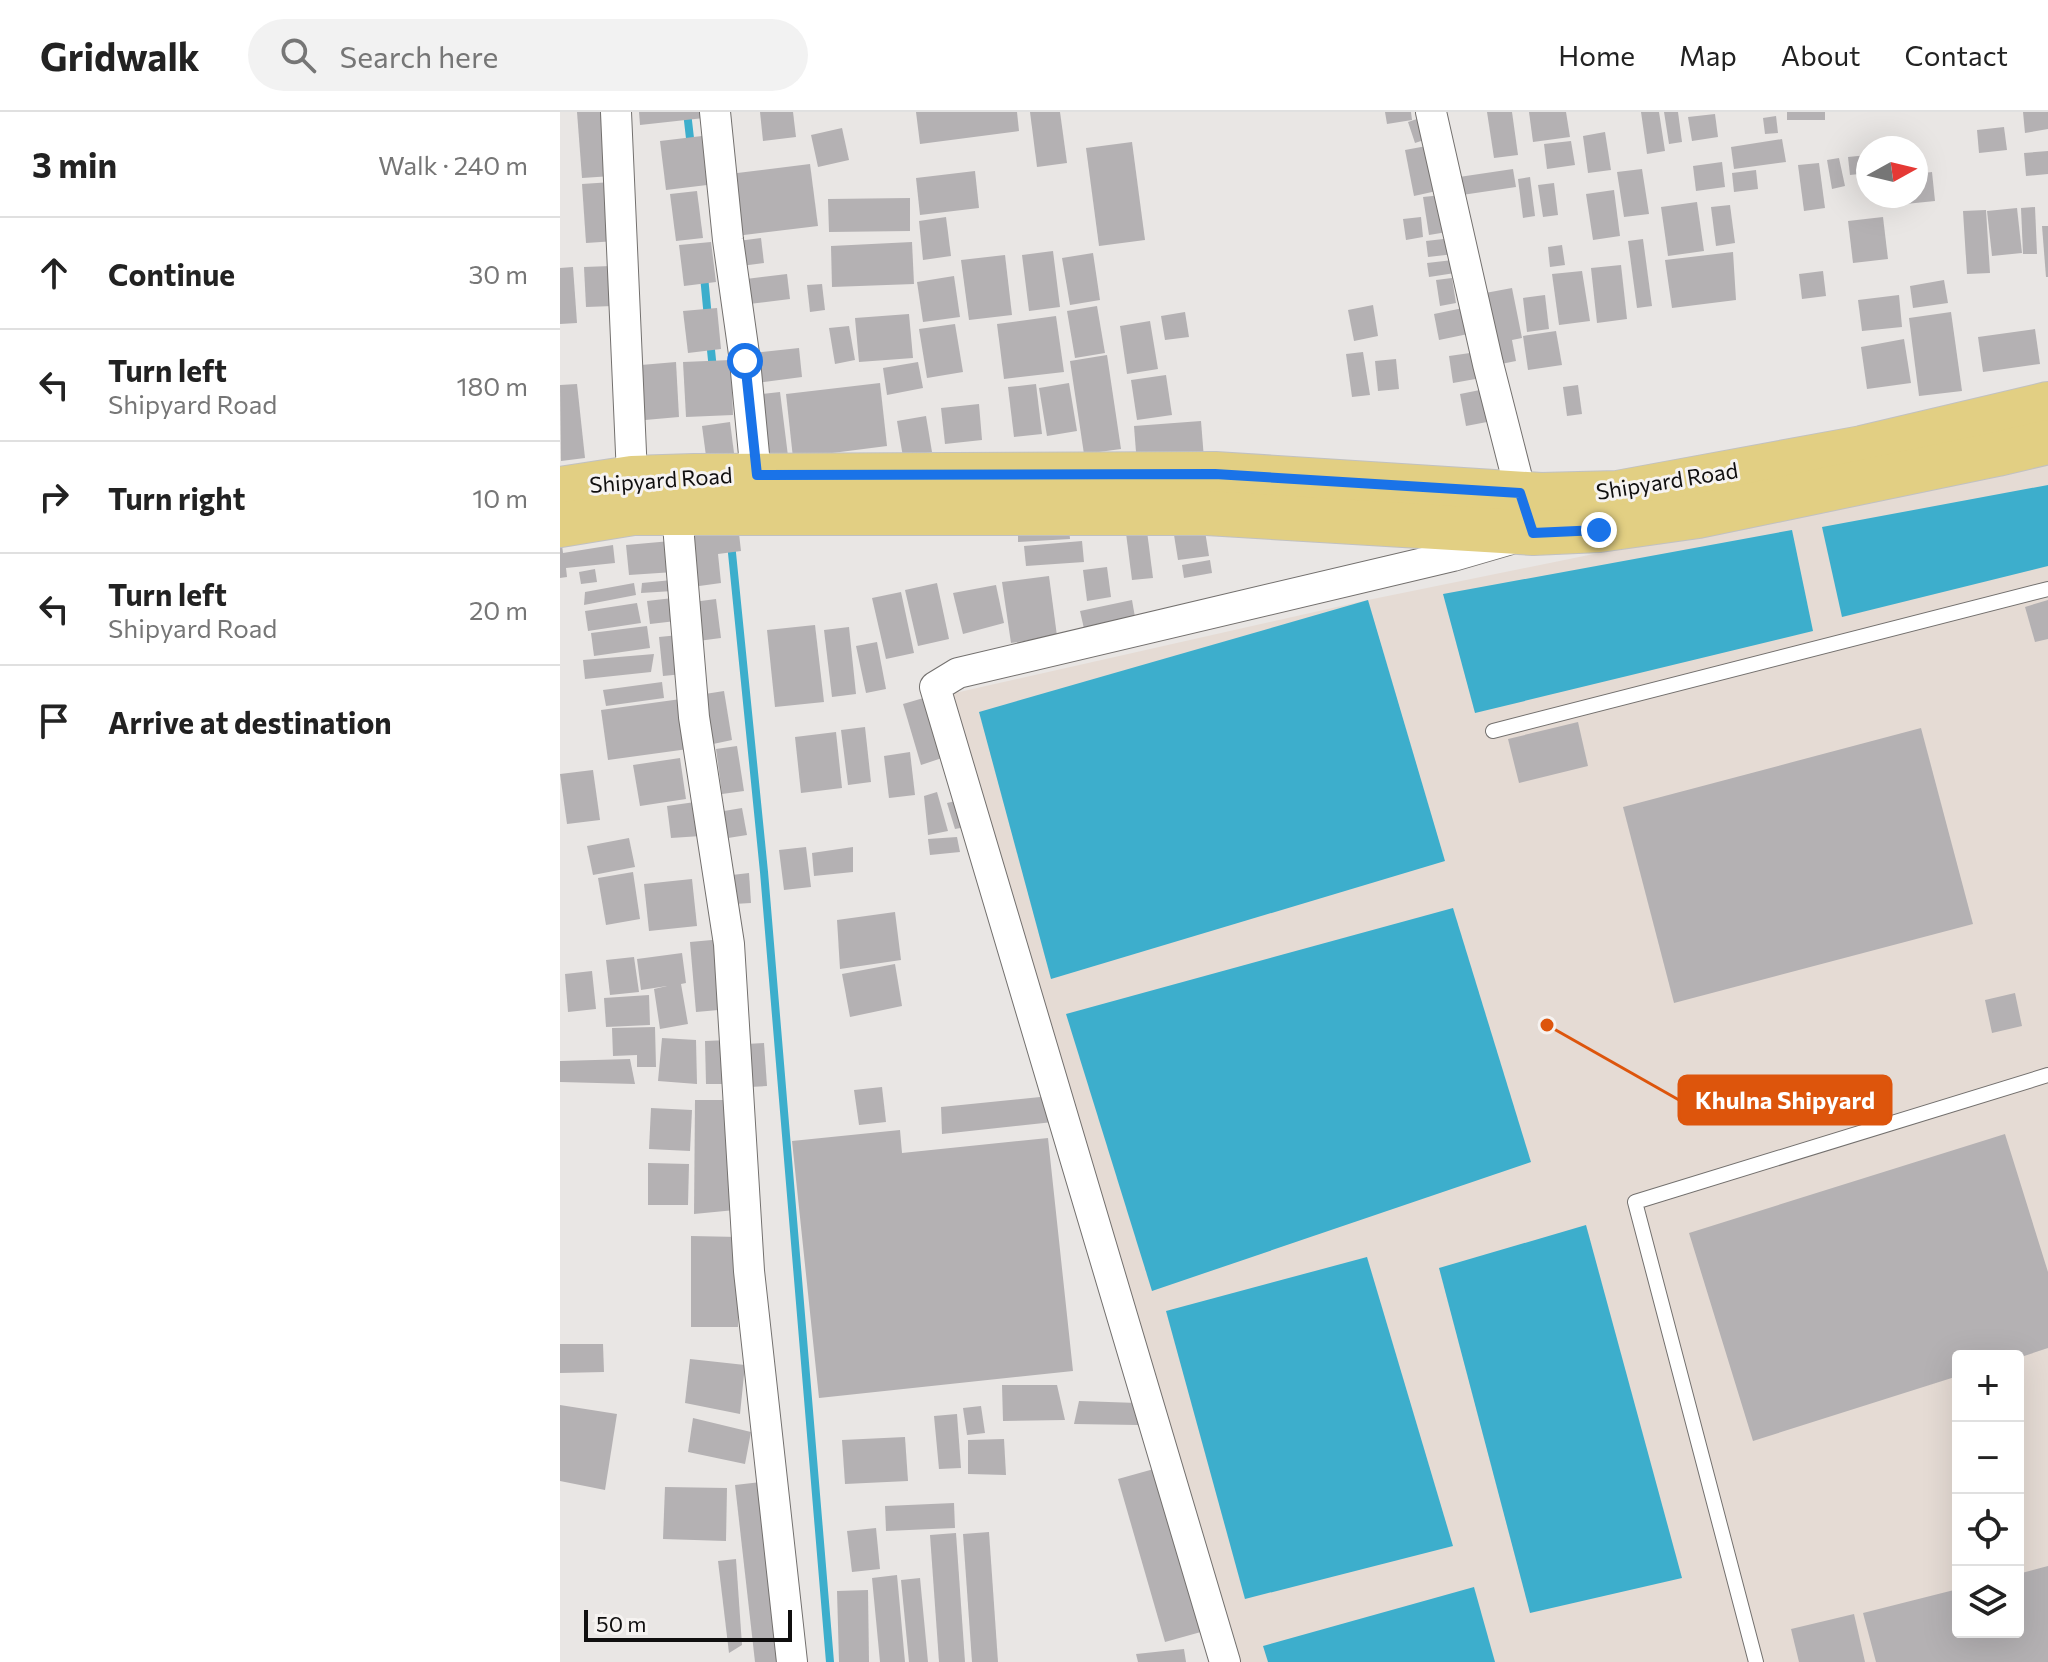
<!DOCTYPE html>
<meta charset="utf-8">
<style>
body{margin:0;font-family:Commissioner,sans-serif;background:#f2f2f2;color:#222}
.controls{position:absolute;right:24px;bottom:24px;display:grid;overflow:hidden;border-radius:8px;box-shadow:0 8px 32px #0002}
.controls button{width:72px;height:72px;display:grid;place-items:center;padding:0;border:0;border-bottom:2px solid #e0e0e0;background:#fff;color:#222;font:40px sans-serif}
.compass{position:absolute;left:1296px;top:24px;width:72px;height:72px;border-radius:50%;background:#fff;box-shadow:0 8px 32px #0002;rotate:82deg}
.scale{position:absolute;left:24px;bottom:20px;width:208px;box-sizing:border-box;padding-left:8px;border:4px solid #100f0f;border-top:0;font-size:22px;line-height:28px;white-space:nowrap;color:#100f0f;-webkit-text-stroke:6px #f6f3f1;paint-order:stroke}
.stop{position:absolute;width:24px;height:24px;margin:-18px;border:6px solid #1a73e8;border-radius:50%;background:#fff}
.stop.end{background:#1a73e8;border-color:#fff;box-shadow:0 2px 8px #0008}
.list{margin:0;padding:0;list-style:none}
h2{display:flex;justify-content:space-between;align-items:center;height:104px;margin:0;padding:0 32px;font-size:34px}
h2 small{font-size:26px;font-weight:400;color:#767676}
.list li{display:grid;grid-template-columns:52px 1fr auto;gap:24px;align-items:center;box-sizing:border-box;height:112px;padding:0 32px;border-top:2px solid #e0e0e0}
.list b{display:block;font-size:30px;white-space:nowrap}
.list p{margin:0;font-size:26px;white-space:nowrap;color:#767676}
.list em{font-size:26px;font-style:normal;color:#767676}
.icon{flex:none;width:44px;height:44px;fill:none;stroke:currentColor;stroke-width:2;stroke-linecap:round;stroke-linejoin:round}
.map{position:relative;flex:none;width:1488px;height:1550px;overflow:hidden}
header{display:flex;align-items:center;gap:48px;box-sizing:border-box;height:112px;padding:0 40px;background:#fff;border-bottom:2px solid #e0e0e0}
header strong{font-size:38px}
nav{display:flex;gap:44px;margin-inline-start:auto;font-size:28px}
.search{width:560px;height:72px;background:#f2f2f2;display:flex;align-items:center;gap:20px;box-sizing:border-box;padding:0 28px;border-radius:44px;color:#767676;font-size:30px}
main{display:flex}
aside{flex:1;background:#fff}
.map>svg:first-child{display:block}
.built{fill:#e5dbd4;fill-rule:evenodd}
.water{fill:#3daecc}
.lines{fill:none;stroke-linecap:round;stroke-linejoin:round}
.stream{stroke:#3daecc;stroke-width:8}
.building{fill:#b4b1b3}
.lane-casing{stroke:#73706e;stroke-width:16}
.street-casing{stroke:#73706e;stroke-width:32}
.primary-casing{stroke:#c1c1c1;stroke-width:46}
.lane{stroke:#fff;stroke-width:14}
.street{stroke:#fff;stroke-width:30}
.primary{stroke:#e2cf83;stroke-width:44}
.route{stroke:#1a73e8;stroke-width:10}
.labels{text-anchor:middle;stroke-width:6;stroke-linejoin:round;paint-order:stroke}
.street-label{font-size:22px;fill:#100f0f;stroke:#f6f3f1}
.leader{fill:none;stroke:#dd550c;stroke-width:3}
.callout-dot{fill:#dd550c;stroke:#f6f3f1;stroke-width:3}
.callout{fill:#dd550c;stroke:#dd550c;stroke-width:3}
.callout-label{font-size:24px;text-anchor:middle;font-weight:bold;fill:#fff}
</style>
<header>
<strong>Gridwalk</strong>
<div class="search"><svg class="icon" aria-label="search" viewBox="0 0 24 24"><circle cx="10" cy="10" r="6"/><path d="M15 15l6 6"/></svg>Search here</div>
<nav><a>Home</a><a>Map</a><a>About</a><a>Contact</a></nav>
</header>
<main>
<aside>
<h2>3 min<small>Walk · 240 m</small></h2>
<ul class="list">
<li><svg class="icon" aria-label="ahead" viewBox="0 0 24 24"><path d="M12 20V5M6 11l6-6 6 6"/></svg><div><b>Continue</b></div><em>30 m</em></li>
<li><svg class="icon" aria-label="left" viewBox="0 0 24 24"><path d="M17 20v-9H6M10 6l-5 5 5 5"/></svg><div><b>Turn left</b><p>Shipyard Road</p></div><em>180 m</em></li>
<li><svg class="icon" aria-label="right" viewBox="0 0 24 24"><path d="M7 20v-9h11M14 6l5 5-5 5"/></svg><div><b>Turn right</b></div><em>10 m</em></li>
<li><svg class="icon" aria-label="left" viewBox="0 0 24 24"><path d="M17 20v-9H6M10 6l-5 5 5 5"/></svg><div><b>Turn left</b><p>Shipyard Road</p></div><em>20 m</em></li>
<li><svg class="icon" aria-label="arrive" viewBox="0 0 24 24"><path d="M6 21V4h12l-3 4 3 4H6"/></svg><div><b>Arrive at destination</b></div></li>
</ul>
</aside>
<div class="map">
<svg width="1488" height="1550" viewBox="0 0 1488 1550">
<rect width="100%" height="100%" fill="#e9e6e4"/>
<path class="built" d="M1488,346V1550H679L386,583L808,488L1343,379ZM1398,1244H1458V1520H1398Z"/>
<g class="water">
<path d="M1488,373V454L1282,505L1262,415Z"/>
<path d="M1232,418L1253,519L915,601L883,482Z"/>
<path d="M808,488L885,749L491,867L419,600Z"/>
<path d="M893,796L971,1050L592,1179L506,902Z"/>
<path d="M1026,1113L1122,1466L970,1501L879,1156Z"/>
<path d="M807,1145L893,1434L685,1487L606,1199Z"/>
<path d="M914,1475L935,1550H708L703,1534Z"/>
</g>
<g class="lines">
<g class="stream">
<path d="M127,0L131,35"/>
<path d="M144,164L148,206"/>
<path d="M150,228L153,258"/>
<path d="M171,431L204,760L270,1550"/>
</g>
</g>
<g class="building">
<path d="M17,0H47L52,64L22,66Z"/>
<path d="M79,0H143L144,6L80,13Z"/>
<path d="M200,0H233L236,25L203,29Z"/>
<path d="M356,0H457L459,19L360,32Z"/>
<path d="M470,0H500L507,51L477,55Z"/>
<path d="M825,0H851L852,8L827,12Z"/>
<path d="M927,0H952L958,43L934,46Z"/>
<path d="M969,0H1006L1010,25L973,30Z"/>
<path d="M1081,0H1099L1105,39L1087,42Z"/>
<path d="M1104,0H1118L1122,30L1109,32Z"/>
<rect x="1227" y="0" width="38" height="8"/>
<path d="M1463,0H1488V17L1465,21Z"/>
<path d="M1155,2L1158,25L1132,29L1128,5Z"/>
<path d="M1216,4L1218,21L1205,22L1203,6Z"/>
<path d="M863,5L870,26L855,31L848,10Z"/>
<path d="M1444,15L1447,38L1419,41L1417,18Z"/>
<path d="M282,16L289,48L258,55L251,23Z"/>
<path d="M1045,20L1051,58L1028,61L1023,24Z"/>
<path d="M142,24L147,73L106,78L100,29Z"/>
<path d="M1222,27L1226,50L1174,57L1171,35Z"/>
<path d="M1011,29L1015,53L987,57L984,32Z"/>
<path d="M572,30L585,128L539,134L526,36Z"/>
<path d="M872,33L881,78L854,84L845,38Z"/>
<path d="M1488,39V62L1466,64L1464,41Z"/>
<path d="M1308,43V61L1290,63L1288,45Z"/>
<path d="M1279,46L1285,74L1272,77L1267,48Z"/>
<path d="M1162,50L1165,75L1136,79L1133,54Z"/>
<path d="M1259,51L1265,96L1244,99L1238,53Z"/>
<path d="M250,52L258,114L176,124L169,62Z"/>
<path d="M953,57L956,75L902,83L899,65Z"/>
<path d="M1082,57L1089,102L1064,105L1057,60Z"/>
<path d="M1196,58L1198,77L1174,80L1172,61Z"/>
<path d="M415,59L419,96L360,103L356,66Z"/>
<path d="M1372,60L1375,89L1326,94L1325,84H1356V62Z"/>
<path d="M970,65L975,104L963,106L958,67Z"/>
<path d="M52,70L56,129L26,131L22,72Z"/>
<path d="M994,71L998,103L983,105L978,73Z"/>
<path d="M1054,78L1060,124L1033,128L1026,82Z"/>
<path d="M137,79L143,126L116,129L110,82Z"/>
<path d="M882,83L887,120L869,123L863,85Z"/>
<path d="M350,86V119L269,120L268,87Z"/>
<path d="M1137,90L1144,139L1108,144L1101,95Z"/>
<path d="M1170,93L1175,131L1156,134L1151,95Z"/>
<path d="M1475,95L1477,142H1463L1461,96Z"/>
<path d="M1457,96L1462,141L1432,144L1427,99Z"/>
<path d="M1426,98L1430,161L1407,162L1403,99Z"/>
<path d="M386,105L391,144L363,148L359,109Z"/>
<path d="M861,105L863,125L846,128L843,107Z"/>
<path d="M1323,105L1328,147L1293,151L1288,109Z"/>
<path d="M1482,114H1488V165H1486Z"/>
<path d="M201,126L204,151L181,154L178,129Z"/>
<path d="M892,126L894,142L868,145L866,129Z"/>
<path d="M1083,127L1092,194L1077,196L1068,129Z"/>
<path d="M151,130L156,170L124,174L119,133Z"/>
<path d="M352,130L354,172L272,175L271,134Z"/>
<path d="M1002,133L1005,153L990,155L988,135Z"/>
<path d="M493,139L500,195L469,199L462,143Z"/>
<path d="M1173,140L1176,188L1112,196L1105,148Z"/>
<path d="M533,141L540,188L510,193L502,146Z"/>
<path d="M445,143L452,203L409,208L401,148Z"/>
<path d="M893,148L895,161L869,165L867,151Z"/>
<path d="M1061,153L1067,207L1037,211L1031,156Z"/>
<path d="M51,154L53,194L26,195L24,155Z"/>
<path d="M13,155L17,211L0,212V156Z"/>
<path d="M1022,159L1030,209L999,213L992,162Z"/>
<path d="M1263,159L1266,184L1242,187L1239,162Z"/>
<path d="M227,162L230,187L189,192L186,167Z"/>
<path d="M394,164L400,205L363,210L357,170Z"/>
<path d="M892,166L896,191L880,194L876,168Z"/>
<path d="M1384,168L1388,191L1353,196L1350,174Z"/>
<path d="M262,172L265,198L250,200L247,173Z"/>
<path d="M952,176L962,226L952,228L956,249L941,252L920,182Z"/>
<path d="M985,183L989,217L967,220L963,186Z"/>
<path d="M1339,183L1342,215L1302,219L1298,188Z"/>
<path d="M813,193L818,224L794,229L788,198Z"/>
<path d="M537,194L545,241L515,246L507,199Z"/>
<path d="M157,196L161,237L128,241L123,199Z"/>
<path d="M903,196L908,222L879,228L874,202Z"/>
<path d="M625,200L629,225L605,228L601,204Z"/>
<path d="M1391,200L1402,279L1359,284L1349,206Z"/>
<path d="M349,202L353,246L299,250L295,206Z"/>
<path d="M496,204L504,260L444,267L437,212Z"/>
<path d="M590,209L598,257L567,262L560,214Z"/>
<path d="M395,212L403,260L367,266L359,217Z"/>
<path d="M289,214L295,248L275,252L269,216Z"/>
<path d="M1475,217L1480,252L1423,260L1418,225Z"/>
<path d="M996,219L1002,253L968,258L963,224Z"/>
<path d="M1344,227L1351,271L1307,277L1301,235Z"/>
<path d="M239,236L242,265L197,271L193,241Z"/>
<path d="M803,240L810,283L792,285L786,242Z"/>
<path d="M917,240L921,266L893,271L889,244Z"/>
<path d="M547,243L561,337L524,342L510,249Z"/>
<path d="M836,247L839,277L818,279L815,249Z"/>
<path d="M171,248L173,303L126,305L123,250Z"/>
<path d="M116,250L119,305L85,308L81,253Z"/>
<path d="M358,250L363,276L327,283L323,256Z"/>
<path d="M606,263L612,303L577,308L571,268Z"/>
<path d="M320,271L327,334L233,346L226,282Z"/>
<path d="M509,271L517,319L487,324L479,276Z"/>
<path d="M17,272L25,346L1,349L0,273Z"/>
<path d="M476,272L482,322L454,325L448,275Z"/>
<path d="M1018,273L1022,302L1007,304L1003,275Z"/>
<path d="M920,278L927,310L906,314L900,282Z"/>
<path d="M220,280L228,344L200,348L192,283Z"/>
<path d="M419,292L422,328L385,332L381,296Z"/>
<path d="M366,304L372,340L343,345L337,309Z"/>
<path d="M641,309L644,347L577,353L574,314Z"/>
<path d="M170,310L174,341L146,344L142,314Z"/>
<path d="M508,405L510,427L458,430V409Z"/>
<path d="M124,408L178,413L181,439L158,442L161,471L132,475Z"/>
<path d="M587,419L593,466L572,468L566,421Z"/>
<path d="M645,419L649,444L618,448L614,423Z"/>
<path d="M111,429L114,460L69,463L66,433Z"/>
<path d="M522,429L524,450L466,454L464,434Z"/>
<path d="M0,433H2L3,441L53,433L55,451L6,456L7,465L0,466Z"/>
<path d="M650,448L652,461L624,466L622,453Z"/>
<path d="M547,455L551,485L527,489L523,458Z"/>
<path d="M35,457L37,470L21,472L19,460Z"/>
<path d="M489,464L497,524L451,531L442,470Z"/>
<path d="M112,468L113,479L81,481L82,471Z"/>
<path d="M74,471L76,483L24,493L25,480Z"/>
<path d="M377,471L389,527L358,534L345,478Z"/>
<path d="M436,473L444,511L403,522L393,481Z"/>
<path d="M341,480L354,541L326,547L312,486Z"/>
<path d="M113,486L116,509L90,512L87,489Z"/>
<path d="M156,487L161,526L138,529L133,490Z"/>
<path d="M572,488L576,511L525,521L520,499Z"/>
<path d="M1488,488V527L1475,530L1465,495Z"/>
<path d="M77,491L81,511L28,519L25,499Z"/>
<path d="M255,513L264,590L215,595L207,518Z"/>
<path d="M87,514L90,536L34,544L31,521Z"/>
<path d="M289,515L296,582L272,585L264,518Z"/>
<path d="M119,523L123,562L103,564L99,525Z"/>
<path d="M317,530L326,577L306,581L296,534Z"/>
<path d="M94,542L91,560L25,567L23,548Z"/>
<path d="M102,570L104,586L46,594L43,578Z"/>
<path d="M164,579L172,628L153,632L145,582Z"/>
<path d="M367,585L385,645L361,653L343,592Z"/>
<path d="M121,587L128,637L48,648L41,598Z"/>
<path d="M1018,610L1028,654L959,671L948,627Z"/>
<path d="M305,615L311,670L288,673L281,618Z"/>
<path d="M1361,616L1413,812L1114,891L1063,695Z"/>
<path d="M276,620L282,676L241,681L235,625Z"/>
<path d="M177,634L184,679L162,682L156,637Z"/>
<path d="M350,640L355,683L329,686L324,644Z"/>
<path d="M120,646L126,687L80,694L73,653Z"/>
<path d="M33,658L40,708L7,712L0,662Z"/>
<path d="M377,680L388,719L368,723L364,684Z"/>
<path d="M404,687L411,714L395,717L387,691Z"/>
<path d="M135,690L141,724L111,726L107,694Z"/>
<path d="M182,696L187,723L168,726L164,699Z"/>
<path d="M397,725L400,740L370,743L368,727Z"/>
<path d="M69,726L75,755L33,763L27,734Z"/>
<path d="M246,735L251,775L224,778L219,738Z"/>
<path d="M293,735V760L254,764L252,741Z"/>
<path d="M73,760L80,807L46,813L38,766Z"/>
<path d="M189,761L191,791L174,792L172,763Z"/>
<path d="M132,767L137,814L89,819L84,772Z"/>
<path d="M335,800L341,848L280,857L277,808Z"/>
<path d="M163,827L170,897L136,900L130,830Z"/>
<path d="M122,841L126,871L121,872L128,912L100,917L94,877L107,874L81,878L77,847Z"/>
<path d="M74,845L79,880L50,883L46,848Z"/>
<path d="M335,852L342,894L290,905L282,862Z"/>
<path d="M32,859L36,897L8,900L5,862Z"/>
<path d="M1455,881L1462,914L1432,921L1425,888Z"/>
<path d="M89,883L90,913L46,915L44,886Z"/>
<path d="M95,915L96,955H77V943L53,944L52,916Z"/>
<path d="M102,926L136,928L137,972L98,969Z"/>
<path d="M170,928L172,972H146L145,929Z"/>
<path d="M204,931L207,974L190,975L186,932Z"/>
<path d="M70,947L75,972L0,970V949Z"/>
<path d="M322,975L326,1010L299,1013L294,978Z"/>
<path d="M490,984L493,1010L382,1022L381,995Z"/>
<path d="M135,988H173L175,1098L134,1102Z"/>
<path d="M91,996L132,998L130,1039L89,1037Z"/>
<path d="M340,1018L342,1041L488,1026L513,1259L259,1286L232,1029Z"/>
<path d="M1445,1022L1488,1160V1236L1458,1246V1244H1398V1264L1193,1329L1129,1121Z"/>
<path d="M88,1051L129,1052L128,1093H88Z"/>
<path d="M131,1124L179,1125L178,1215H131Z"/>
<path d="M0,1232H43L44,1260L0,1261Z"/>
<path d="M130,1247L185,1253L180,1302L125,1291Z"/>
<path d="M442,1273H497L505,1308L443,1309Z"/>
<path d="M519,1289L578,1291V1313L514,1312Z"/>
<path d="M0,1293L57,1302L45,1378L0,1369Z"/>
<path d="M421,1294L425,1321L407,1323L403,1296Z"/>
<path d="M397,1302L401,1356L379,1357L374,1304Z"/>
<path d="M133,1306L191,1320L185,1352L128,1340Z"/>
<path d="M345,1325L348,1369L285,1372L282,1328Z"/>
<path d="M444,1327L446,1363L408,1362V1328Z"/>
<path d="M601,1355L648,1518L605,1530L558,1367Z"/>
<path d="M201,1370L221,1550H195L175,1373Z"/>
<path d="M105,1375L167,1376L166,1429L103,1427Z"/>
<path d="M394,1391L395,1416L326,1419L325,1394Z"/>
<path d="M316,1416L320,1457L292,1460L287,1419Z"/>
<path d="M429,1420L438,1550H412L403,1422Z"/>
<path d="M396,1421L405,1550H379L370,1423Z"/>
<path d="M176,1447L182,1533L169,1541L158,1449Z"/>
<path d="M1488,1454V1550H1316L1303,1501L1398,1477V1520H1458V1462Z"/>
<path d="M337,1463L345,1550H320L312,1466Z"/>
<path d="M360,1466L368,1550H349L341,1468Z"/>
<path d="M308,1478L309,1550H279L277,1479Z"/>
<path d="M1294,1502L1305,1550H1239L1231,1517Z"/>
<path d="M624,1537L626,1550H578L576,1542Z"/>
</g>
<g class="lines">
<g class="lane-casing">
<g id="lane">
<path d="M933,619L1488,477"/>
<path d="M1196,1550L1075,1090L1488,963"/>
</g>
</g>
<g class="street-casing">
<g id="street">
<path d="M56,0L73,386"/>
<path d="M155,0L168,128L185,249L198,384"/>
<path d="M871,0L928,252L965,397"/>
<path d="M117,401L134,605L169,832L189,1159L232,1550"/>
<path d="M665,1550L375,575L398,561L893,444L948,428"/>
</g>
</g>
<g class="primary-casing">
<g id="primary">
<path d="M0,377L72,366L134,364L655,362L981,383L1057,381L1302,336L1488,292"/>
<path d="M0,413L73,401H647L973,421L1039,418L1138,404L1437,342L1488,330"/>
</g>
</g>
<use href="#lane" class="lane"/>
<use href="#street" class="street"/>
<use href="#primary" class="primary"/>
</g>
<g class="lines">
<path class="route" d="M185,249L197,363L655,362L960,381L973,421L1039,418"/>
</g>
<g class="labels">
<g class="street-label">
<text transform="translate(101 368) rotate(-4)" y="8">Shipyard Road</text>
<text transform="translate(1107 369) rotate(-9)" y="8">Shipyard Road</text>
</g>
</g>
<path class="leader" d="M987 913L1119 988"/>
<circle class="callout-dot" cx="987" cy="913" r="8"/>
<rect class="callout" x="1119" y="964" width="212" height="48" rx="8"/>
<g class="callout-label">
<text x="1225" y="997">Khulna Shipyard</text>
</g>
</svg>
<div class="controls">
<button>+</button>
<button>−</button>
<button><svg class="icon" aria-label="locate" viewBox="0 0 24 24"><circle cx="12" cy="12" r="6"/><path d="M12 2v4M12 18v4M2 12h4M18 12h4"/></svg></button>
<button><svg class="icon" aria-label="layers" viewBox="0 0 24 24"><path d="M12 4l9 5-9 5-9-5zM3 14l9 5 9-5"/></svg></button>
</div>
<svg class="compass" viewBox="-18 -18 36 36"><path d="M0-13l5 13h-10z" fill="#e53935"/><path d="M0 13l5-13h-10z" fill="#767676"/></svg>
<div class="scale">50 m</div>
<div class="stop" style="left:185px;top:249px"></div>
<div class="stop end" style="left:1039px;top:418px"></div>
</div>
</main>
